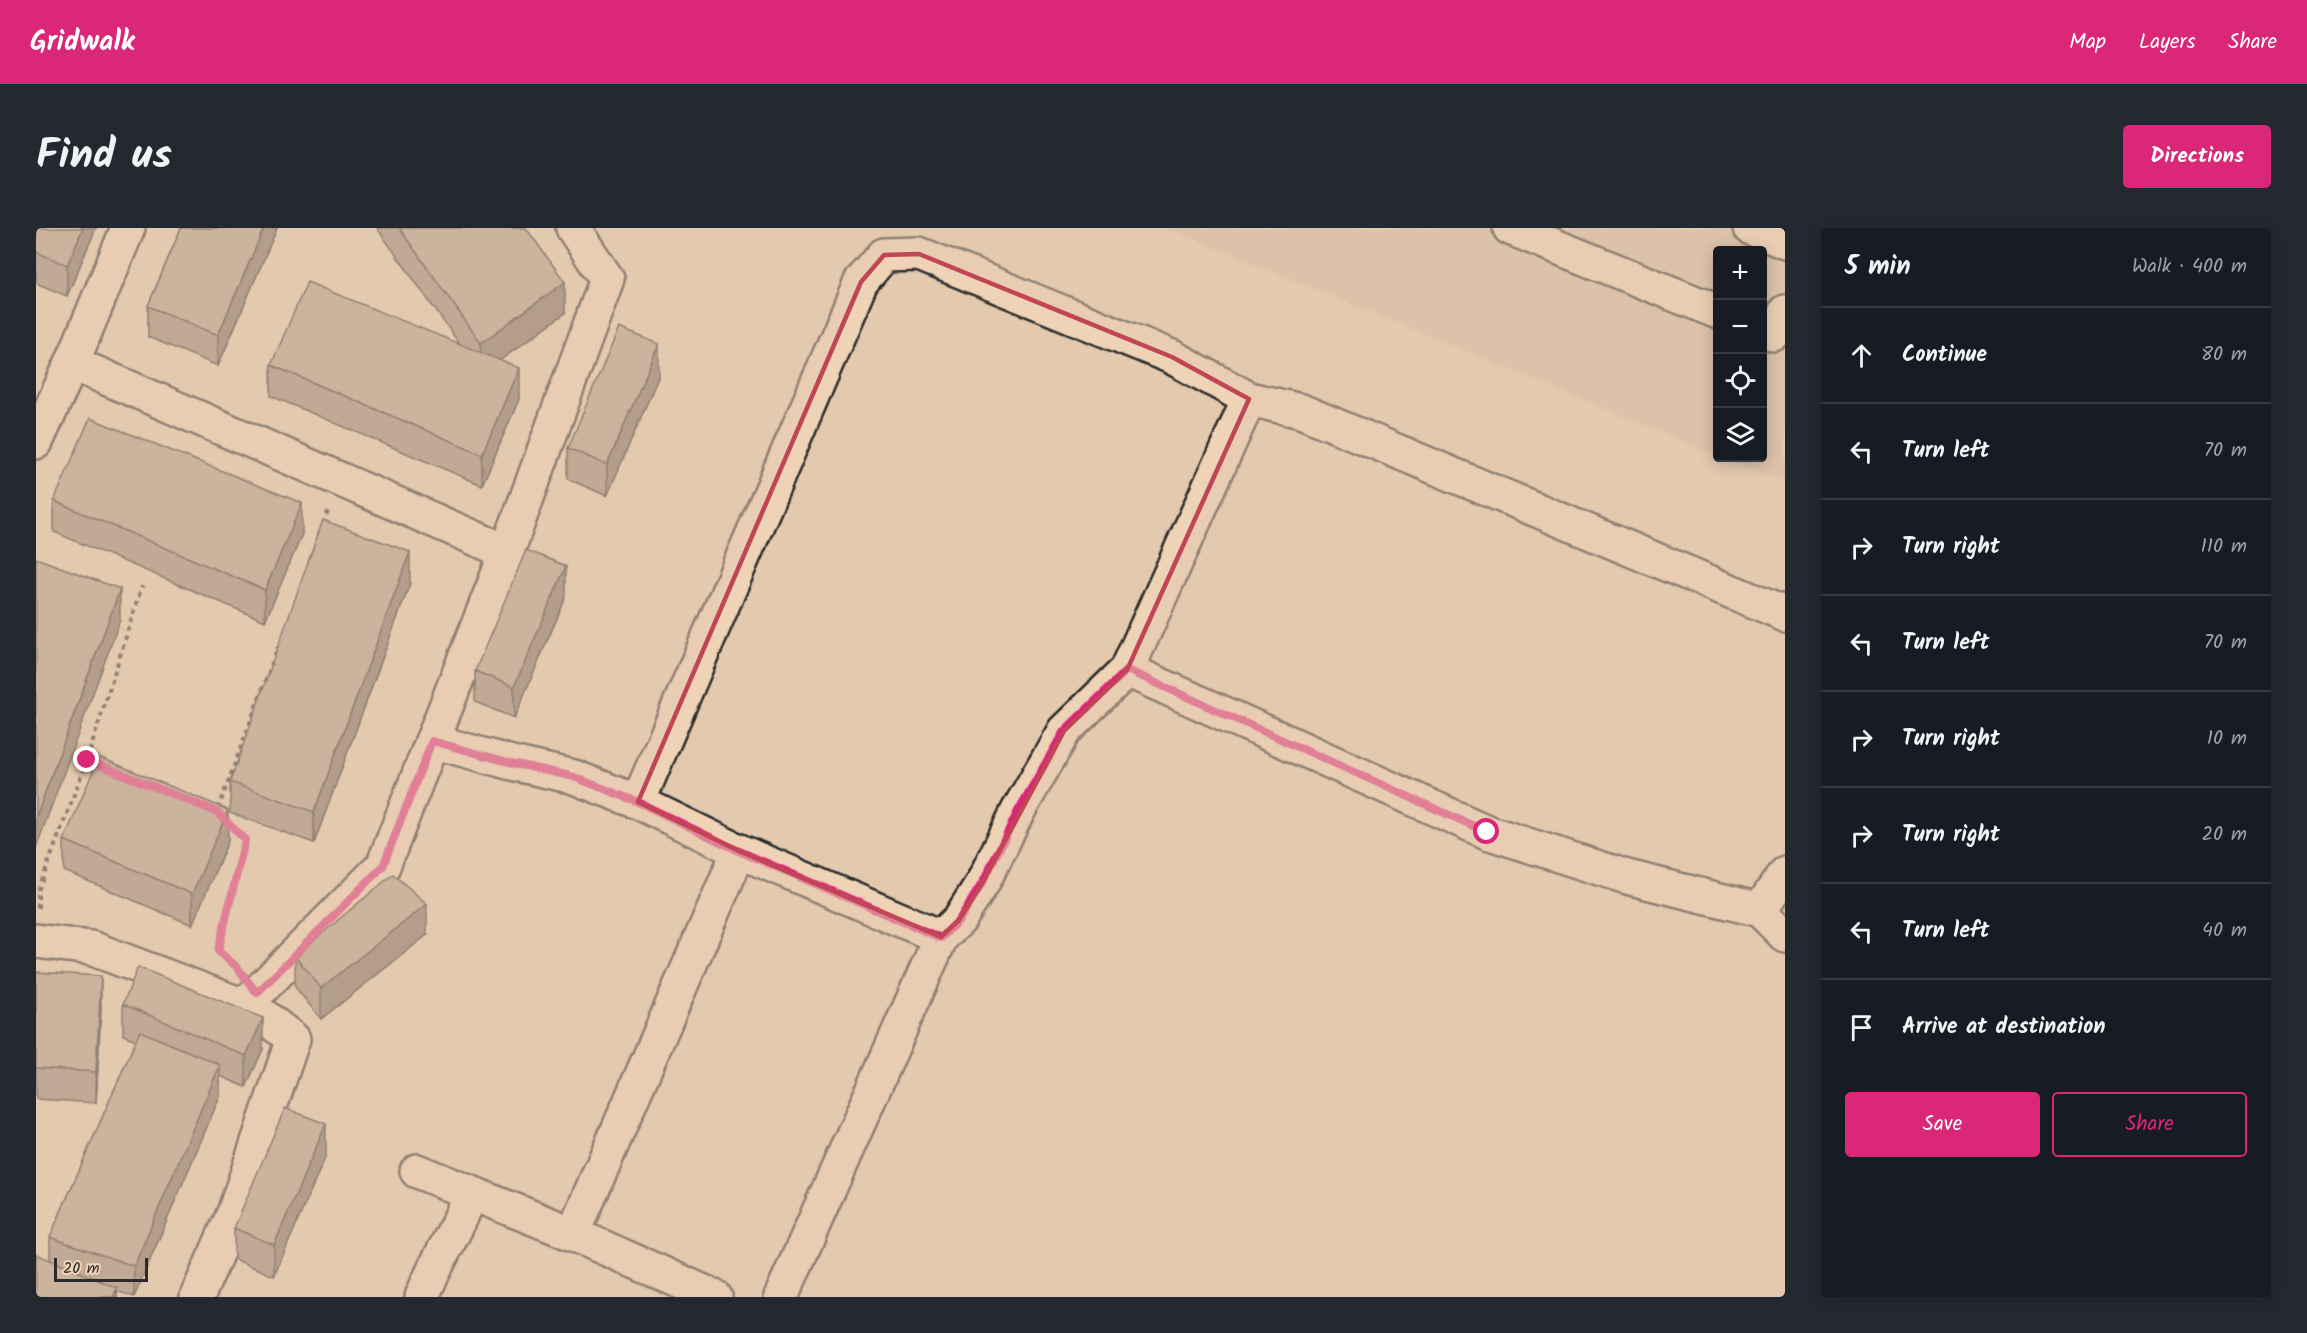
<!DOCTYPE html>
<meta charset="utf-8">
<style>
body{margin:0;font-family:Kalam,sans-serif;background:#242831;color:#f1f3f6}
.controls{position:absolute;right:18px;top:18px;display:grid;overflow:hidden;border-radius:6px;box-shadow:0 3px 15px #0003}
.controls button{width:54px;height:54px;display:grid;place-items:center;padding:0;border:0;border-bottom:2px solid #363941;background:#171b24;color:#f1f3f6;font:30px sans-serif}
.scale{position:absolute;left:18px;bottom:15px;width:94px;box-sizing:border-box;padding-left:6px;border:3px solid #2b2b2b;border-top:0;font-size:16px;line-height:21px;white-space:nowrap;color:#2b2b2b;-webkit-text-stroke:4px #efd3b6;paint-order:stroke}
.stop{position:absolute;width:18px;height:18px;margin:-14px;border:4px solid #db2777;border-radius:50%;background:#fff}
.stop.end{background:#db2777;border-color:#fff;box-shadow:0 2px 6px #0008}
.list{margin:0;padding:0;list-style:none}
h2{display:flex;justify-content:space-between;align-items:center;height:78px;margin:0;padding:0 24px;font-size:26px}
h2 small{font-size:20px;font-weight:400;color:#9ea1a6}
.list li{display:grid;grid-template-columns:39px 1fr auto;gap:18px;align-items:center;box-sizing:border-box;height:96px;padding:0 24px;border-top:2px solid #363941}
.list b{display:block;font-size:22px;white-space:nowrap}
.list em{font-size:20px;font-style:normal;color:#9ea1a6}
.actions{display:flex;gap:12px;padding:18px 24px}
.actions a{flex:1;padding:14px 0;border:2px solid #db2777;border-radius:6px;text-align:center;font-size:21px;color:#db2777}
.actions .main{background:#db2777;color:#fff}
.icon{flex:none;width:33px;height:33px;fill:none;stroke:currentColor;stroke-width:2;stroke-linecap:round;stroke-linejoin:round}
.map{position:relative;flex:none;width:1749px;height:1069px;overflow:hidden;border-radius:6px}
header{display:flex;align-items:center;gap:36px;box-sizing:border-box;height:84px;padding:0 30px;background:#db2777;color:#fff}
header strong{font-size:28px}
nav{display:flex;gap:33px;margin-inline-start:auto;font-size:21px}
.intro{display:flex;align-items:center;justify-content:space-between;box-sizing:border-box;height:144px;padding:0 36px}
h1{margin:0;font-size:42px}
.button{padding:15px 27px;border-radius:6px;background:#db2777;color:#fff;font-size:21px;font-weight:700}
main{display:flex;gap:36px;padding:0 36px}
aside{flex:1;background:#171b24;border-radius:6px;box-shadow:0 3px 15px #0003}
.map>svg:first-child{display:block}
.built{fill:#d3bba2}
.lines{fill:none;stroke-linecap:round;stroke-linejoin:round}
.minor-casing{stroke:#2b2b2b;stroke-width:38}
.path{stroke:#2b2b2b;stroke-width:4;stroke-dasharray:4.5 4.5;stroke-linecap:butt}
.minor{stroke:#efd3b6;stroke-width:33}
.wall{fill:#958474;stroke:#2b2b2b;stroke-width:1.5}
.shaded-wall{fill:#796c5e;stroke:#2b2b2b;stroke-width:1.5}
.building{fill:#ad9a87;stroke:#2b2b2b;stroke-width:1.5}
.route{stroke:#db2777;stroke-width:8}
.marked{fill:none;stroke:#c04656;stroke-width:4.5;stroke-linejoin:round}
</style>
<header>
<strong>Gridwalk</strong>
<nav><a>Map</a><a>Layers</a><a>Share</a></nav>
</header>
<div class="intro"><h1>Find us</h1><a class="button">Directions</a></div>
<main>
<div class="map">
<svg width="1749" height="1069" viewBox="0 0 1749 1069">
<rect width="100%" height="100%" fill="#e3c9ae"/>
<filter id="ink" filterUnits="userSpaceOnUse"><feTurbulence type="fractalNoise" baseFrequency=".0167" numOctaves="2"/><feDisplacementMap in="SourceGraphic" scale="12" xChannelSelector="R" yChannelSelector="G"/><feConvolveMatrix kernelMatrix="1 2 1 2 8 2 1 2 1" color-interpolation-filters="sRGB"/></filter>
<g filter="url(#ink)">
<path class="built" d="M1131,0H1749V255L1687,230H1726V22H1682L1681,227Z"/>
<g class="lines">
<g class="minor-casing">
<g id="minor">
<path d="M1474,0L1682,84"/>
<path d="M1714,0L1749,14"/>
<path d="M1738,107L1749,84"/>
<path d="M36,135L92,0"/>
<path d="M1213,171L1265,183L1749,386"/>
<path d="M0,214L36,135L471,324L347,638L208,778"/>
<path d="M471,324L571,51L537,0"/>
<path d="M1091,442L1451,604L1591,649L1724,682L1749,645"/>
<path d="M396,513L476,535L538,549L602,574"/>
<path d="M703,623L905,709"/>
<path d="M1724,682L1749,707"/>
<path d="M0,713L55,720L208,778L221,783L257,811L198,985L161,1069"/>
<path d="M381,943L435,965"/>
<path d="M537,1006L679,1069"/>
<path d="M386,1069C400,1033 422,1001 435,965L537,1006L703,623L602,574L825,54L848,27L883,26L1136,129L1213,171L1091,442L1028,503L982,583L947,654L923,692L905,709L745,1069"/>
</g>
</g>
<g class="path">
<path d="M287,296L293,281"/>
<path d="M51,532L106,358"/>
<path d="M182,581L242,419"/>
<path d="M189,592L209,612L182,723L200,738"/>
<path d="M2,680V663L51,532L65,537"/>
</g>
<use href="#minor" class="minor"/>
</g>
<g class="wall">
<path d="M60,0L31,68L0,55V1Z"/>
<path d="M145,0H241L182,138L112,109V78Z"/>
<path d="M341,0H490L529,85L464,132L483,171L446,257L235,168V137L423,115Z"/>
<path d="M623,147L571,268L532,251V220Z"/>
<path d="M18,273L266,306L229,393L18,304Z"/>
<path d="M374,355L278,615L194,585V554Z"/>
<path d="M530,369L478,490L439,474V443Z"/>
<path d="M28,612L192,613L156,697L28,643Z"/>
<path d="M391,707L285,791L259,759V728Z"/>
<path d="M0,744L65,779L60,875L0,871Z"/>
<path d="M87,776L227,821L210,859L184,848V868L98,1069L81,1063V1069L14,1032V1009L100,812L87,807Z"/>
<path d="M290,927L238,1048L198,1031V1000Z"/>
</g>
<g class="shaded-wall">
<path d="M47,0H60L31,68V37Z"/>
<path d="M228,0H241L182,138V107Z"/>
<path d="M529,54V85L445,146V115Z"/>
<path d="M623,116V147L571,268V237Z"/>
<path d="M483,140V171L446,257V226Z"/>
<path d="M266,275V306L229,393V362Z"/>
<path d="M374,324V355L278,615V584Z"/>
<path d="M530,338V369L478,490V459Z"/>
<path d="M84,361V392L0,620V589Z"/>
<path d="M192,582V613L156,697V666Z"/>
<path d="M391,676V707L285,791V760Z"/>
<path d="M65,748V779L60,875V844Z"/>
<path d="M227,790V821L210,859V828Z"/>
<path d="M184,837V868L98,1069V1038Z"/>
<path d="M290,896V927L238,1048V1017Z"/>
<path d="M81,1060V1069H77Z"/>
</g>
<g class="building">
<path d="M1,0H47L31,37L0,24Z"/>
<path d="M145,0H228L182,107L112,78Z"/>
<path d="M363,0H490L529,54L445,115Z"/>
<path d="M271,54L483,140L446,226L235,137Z"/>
<path d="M583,100L623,116L571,237L532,220Z"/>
<path d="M54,190L266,275L229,362L18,273Z"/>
<path d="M287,292L374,324L278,584L194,554Z"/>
<path d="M490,322L530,338L478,459L439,443Z"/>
<path d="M0,330L84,361L0,589Z"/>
<path d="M63,529L192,582L156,666L28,612Z"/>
<path d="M357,646L391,676L285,760L259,728Z"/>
<path d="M102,739L227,790L210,828L87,776Z"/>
<path d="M0,744L65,748L60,844L0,840Z"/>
<path d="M104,803L184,837L98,1038L14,1009Z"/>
<path d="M249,880L290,896L238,1017L198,1000Z"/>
<path d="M0,1026L81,1060L77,1069H0Z"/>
</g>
</g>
<g class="lines" filter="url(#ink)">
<path class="route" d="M51,532L181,584L209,612L182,723L201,739L221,765L347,638L396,513L476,535L538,549L602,574L703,623L905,710L923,692L947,654L982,583L1028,503L1091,442L1451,604"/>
</g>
<path d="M0 0H1749V1069H0ZM883,26L1136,129L1213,171L1091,442L1028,503L947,654L923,692L905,709L703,623L602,574L825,54L848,27Z" fill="#e3c9ae" fill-opacity=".55" fill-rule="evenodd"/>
<path class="marked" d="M883,26L1136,129L1213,171L1091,442L1028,503L947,654L923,692L905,709L703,623L602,574L825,54L848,27Z"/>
</svg>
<div class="controls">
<button>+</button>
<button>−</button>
<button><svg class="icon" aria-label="locate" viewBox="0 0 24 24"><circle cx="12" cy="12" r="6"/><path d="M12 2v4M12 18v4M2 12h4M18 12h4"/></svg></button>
<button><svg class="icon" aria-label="layers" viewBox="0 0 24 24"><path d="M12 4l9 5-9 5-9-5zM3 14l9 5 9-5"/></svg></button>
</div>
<div class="scale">20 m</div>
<div class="stop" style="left:1451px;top:604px"></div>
<div class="stop end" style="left:51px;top:532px"></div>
</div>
<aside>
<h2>5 min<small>Walk · 400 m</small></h2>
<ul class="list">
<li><svg class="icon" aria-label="ahead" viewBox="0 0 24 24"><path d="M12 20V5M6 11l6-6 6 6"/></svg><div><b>Continue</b></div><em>80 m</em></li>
<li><svg class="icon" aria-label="left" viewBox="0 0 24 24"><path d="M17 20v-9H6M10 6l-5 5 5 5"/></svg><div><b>Turn left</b></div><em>70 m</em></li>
<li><svg class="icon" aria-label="right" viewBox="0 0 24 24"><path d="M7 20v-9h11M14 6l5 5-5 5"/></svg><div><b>Turn right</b></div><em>110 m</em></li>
<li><svg class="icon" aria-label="left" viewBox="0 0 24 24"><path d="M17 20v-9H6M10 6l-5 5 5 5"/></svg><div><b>Turn left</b></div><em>70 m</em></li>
<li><svg class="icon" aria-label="right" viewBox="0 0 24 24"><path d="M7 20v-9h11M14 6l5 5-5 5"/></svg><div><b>Turn right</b></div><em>10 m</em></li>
<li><svg class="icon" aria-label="right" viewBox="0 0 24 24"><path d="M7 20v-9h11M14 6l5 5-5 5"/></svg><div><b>Turn right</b></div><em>20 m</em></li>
<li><svg class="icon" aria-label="left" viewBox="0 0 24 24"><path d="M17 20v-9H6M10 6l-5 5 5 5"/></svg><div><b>Turn left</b></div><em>40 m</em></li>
<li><svg class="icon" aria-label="arrive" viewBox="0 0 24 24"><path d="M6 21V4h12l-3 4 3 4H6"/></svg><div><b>Arrive at destination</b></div></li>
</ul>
<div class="actions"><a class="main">Save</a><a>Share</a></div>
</aside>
</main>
